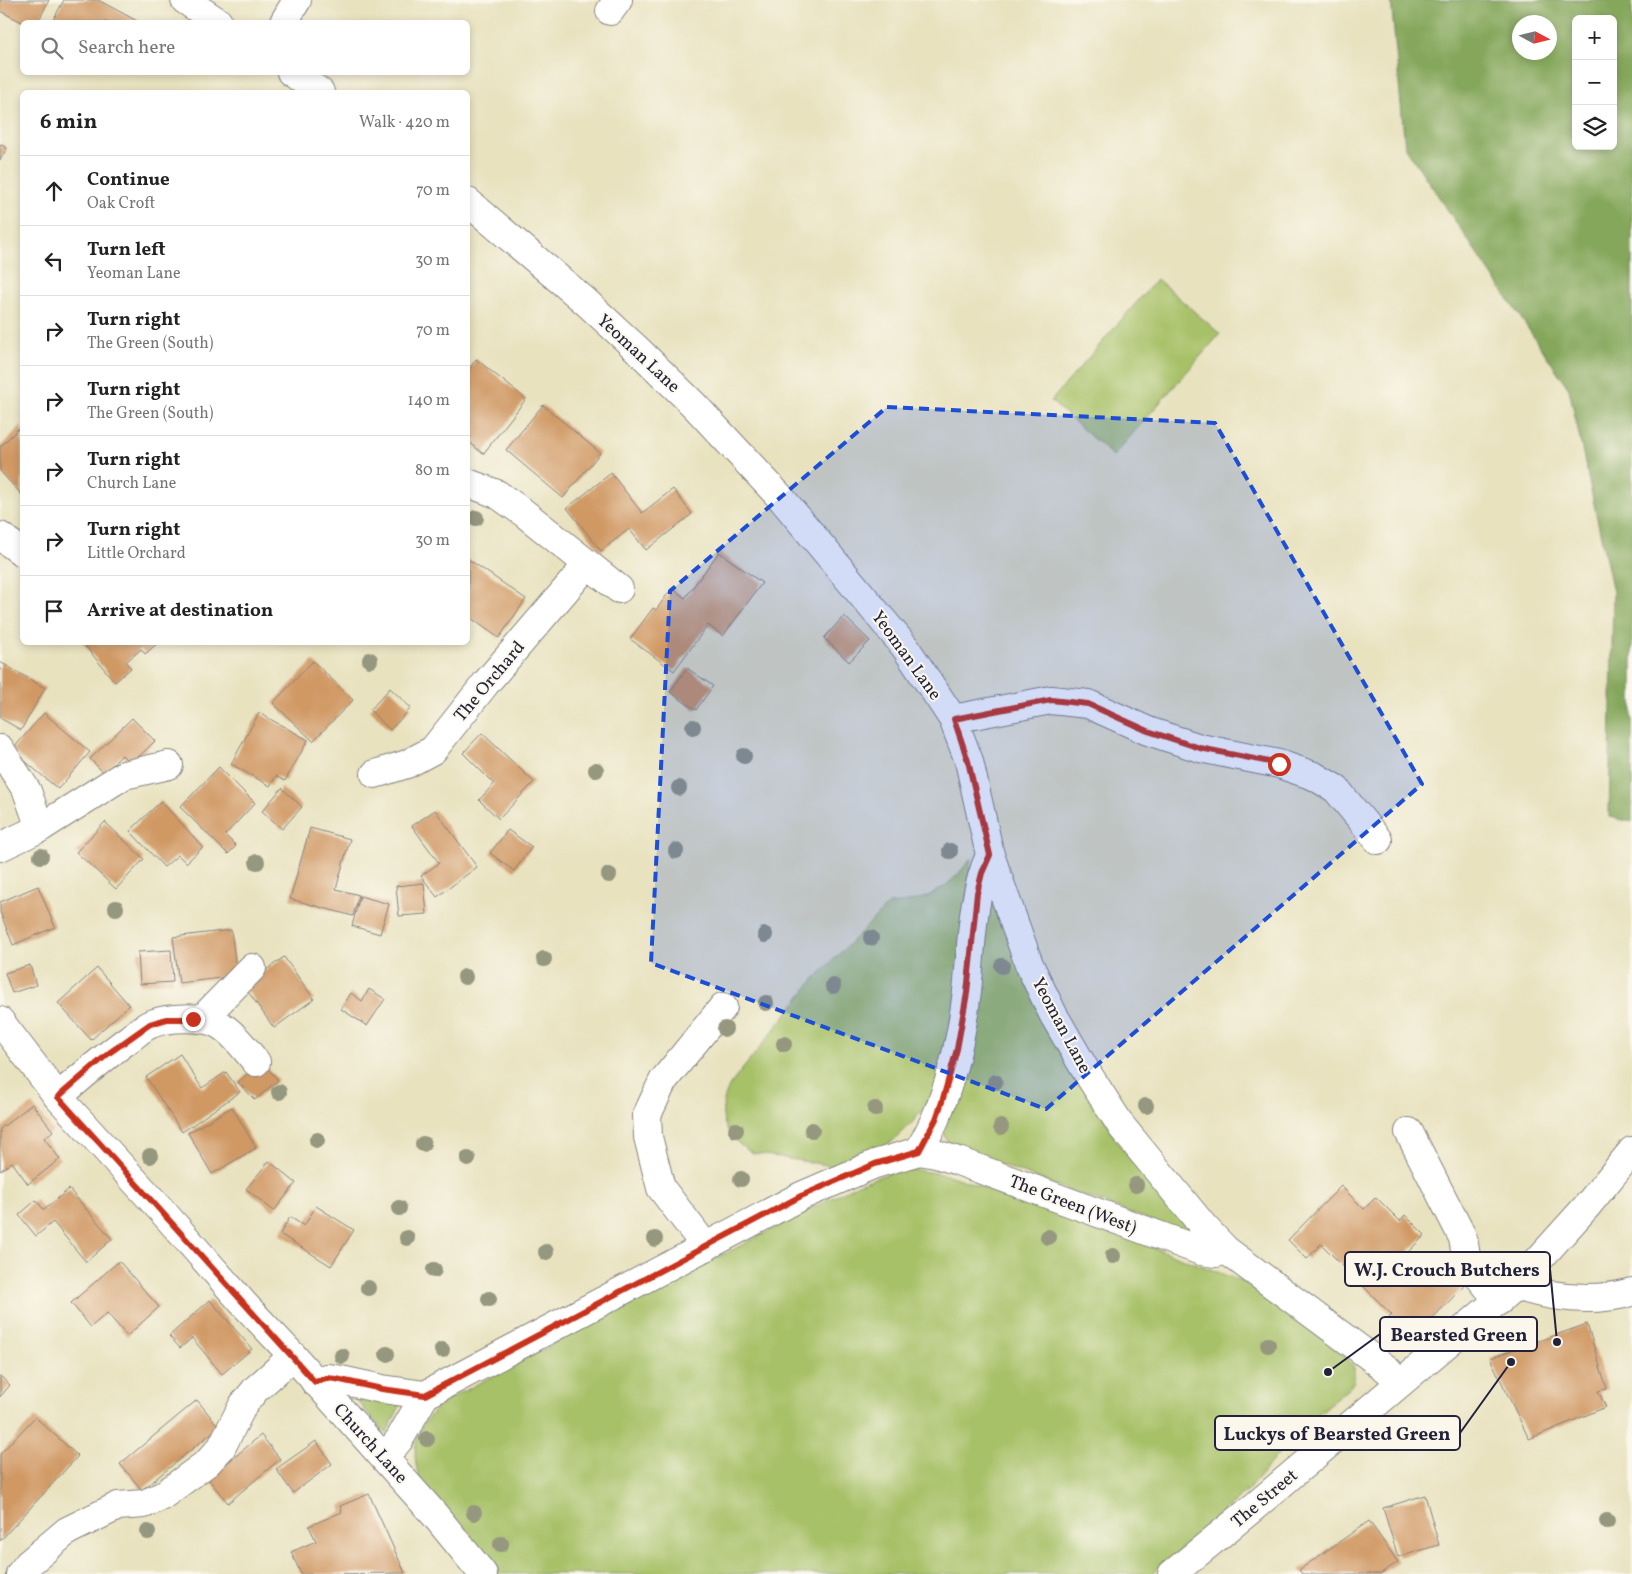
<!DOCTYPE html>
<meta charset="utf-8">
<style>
body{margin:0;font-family:Vollkorn,serif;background:#f6f6f6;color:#222}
.controls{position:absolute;right:15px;top:15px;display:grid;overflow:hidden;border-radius:8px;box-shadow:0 2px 8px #0003}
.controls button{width:45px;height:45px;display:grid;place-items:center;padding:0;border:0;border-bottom:1px solid #e0e0e0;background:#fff;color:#222;font:25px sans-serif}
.compass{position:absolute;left:1512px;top:15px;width:45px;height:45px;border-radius:50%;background:#fff;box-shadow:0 2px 8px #0003;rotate:97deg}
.stop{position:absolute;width:15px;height:15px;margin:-11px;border:4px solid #c8321e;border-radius:50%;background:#fff}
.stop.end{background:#c8321e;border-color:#fff;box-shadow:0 1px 5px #0008}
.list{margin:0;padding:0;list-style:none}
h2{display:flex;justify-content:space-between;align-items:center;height:65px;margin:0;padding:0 20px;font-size:21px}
h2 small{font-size:16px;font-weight:400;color:#767676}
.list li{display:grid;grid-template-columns:32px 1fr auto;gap:15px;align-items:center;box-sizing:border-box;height:70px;padding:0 20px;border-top:1px solid #e0e0e0}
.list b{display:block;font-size:19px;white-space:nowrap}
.list p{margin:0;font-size:16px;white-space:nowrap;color:#767676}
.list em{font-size:16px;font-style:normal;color:#767676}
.icon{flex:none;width:28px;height:28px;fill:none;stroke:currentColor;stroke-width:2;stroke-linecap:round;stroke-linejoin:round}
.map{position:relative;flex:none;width:1632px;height:1574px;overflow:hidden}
.search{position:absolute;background:#fff;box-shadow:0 2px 8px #0003;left:20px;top:20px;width:450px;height:55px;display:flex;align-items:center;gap:12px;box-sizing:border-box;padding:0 18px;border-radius:8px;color:#767676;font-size:19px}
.panel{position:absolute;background:#fff;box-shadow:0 2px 8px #0003;left:20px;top:90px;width:450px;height:555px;border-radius:8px}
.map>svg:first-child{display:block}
.green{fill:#a7c167;stroke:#647251}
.forest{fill:#85a75c;stroke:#54644c;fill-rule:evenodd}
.building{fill:#d09863}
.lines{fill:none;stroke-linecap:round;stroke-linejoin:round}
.minor-casing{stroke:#85827d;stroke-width:30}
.minor{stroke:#fff;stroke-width:28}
.tree{fill:#95977f}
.route{stroke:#c8321e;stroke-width:6}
.marked{fill:#1d4ed8;fill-opacity:0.2;stroke:#1d4ed8;stroke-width:4;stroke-dasharray:10 6;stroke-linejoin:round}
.labels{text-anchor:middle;stroke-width:4;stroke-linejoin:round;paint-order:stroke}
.street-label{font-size:18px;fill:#22223b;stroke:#fbf7ec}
.leader{fill:none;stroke:#22223b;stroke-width:2}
.callout-dot{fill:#22223b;stroke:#fbf7ec;stroke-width:2}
.callout{fill:#fbf7ec;stroke:#22223b;stroke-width:2}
.callout-label{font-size:19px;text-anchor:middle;font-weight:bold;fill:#22223b}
</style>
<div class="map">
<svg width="1632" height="1574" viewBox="0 0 1632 1574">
<rect width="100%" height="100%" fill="#fbf7ec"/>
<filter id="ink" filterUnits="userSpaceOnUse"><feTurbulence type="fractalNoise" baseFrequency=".02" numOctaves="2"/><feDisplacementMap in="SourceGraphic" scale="10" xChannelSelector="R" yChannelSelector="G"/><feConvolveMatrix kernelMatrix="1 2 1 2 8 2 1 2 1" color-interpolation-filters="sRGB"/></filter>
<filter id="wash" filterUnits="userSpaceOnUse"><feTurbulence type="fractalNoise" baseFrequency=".0096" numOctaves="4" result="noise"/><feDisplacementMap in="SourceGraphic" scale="20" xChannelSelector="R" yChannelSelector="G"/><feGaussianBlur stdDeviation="1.12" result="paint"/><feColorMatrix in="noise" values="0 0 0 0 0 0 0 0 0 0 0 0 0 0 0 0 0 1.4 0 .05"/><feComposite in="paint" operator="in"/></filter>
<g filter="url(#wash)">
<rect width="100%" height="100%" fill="#e8e2bf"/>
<g class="green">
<path d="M1157,279L1220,334L1113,456L1051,401Z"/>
<path d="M971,858L951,1040L937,1087L924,1108L910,1125L894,1140L875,1152L855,1160L833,1166L753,1153C724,1138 715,1115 730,1085L816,977L889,904C927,902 949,889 971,858Z"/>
<path d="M992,906L996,908L1117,1142L1153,1187L1193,1233L1192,1236L953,1147C946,1141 944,1136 943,1126L988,907Z"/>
<path d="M915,1170L948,1175L1094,1225L1244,1282L1333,1344L1354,1367V1381L1351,1386L1294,1435L1248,1490L1152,1574H491L423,1488C408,1452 414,1426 445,1401L858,1184L895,1171Z"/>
<path d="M406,1394L386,1434L353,1396Z"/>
</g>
<path class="forest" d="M1391,0H1632V822L1609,817L1613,592L1569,389L1405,147ZM1576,19H1613V146H1576ZM1520,22H1550V52H1520Z"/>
<g id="blocks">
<g class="building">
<path d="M0,0H49L38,22H22L0,11Z"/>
<path d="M64,0H98L139,22H52Z"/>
<path d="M0,144L7,148L0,160Z"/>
<path d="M476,359L526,399L483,454L468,441L471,436L468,433V371Z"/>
<path d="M543,405L600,453L563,498L506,450Z"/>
<path d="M22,425V495L0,471V447Z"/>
<path d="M611,473L642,513L673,489L692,514L646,550L629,529L601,551L567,508Z"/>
<path d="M719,552L762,583L723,636L708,625L674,671L630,639L653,608L656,610L672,588L685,598Z"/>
<path d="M468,559L526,599L499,638L468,616Z"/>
<path d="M844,616L870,641L849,662L824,638Z"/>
<path d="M82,642H159L145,654L141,649L126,662L131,668L115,682Z"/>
<path d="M313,661L353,700L313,741L273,703Z"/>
<path d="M0,662L45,688L21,730L0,718Z"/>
<path d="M687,668L713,686L696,710L670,692Z"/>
<path d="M390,688L411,708L390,730L370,710Z"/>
<path d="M44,713L90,752L58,789L12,750Z"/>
<path d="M259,713L308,740L285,781L276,776L270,786L231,764Z"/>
<path d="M132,718L155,741L131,764L122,755L104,773L90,759Z"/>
<path d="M482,733L534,782L499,819L479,800L494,784L463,753Z"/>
<path d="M219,767L255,803L225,835L236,846L228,854L180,807Z"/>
<path d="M282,788L302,807L282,829L262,811Z"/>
<path d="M161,801L203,847L186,863L178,855L164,867L130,831Z"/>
<path d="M435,810L477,867L437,897L421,876L439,863L412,826Z"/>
<path d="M105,822L144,859L116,889L76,852Z"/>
<path d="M310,828L350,839L336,889L359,895L353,916L290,899Z"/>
<path d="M508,830L532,847L514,871L490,853Z"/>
<path d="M424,883L427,914L399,916L396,886Z"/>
<path d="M38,886L55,927L13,945L0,912V902Z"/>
<path d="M360,896L389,904L380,934L352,926Z"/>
<path d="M231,930L237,976L179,983L173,937Z"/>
<path d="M171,950L173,982L140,984L138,952Z"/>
<path d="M284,957L314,999L274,1028L244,986Z"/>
<path d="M30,965L36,985L12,993L5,973Z"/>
<path d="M97,968L129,1005L91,1040L58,1003Z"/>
<path d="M369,989L385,999L367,1026L341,1009L351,993L362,1001Z"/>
<path d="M180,1054L202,1088L226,1072L240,1092L182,1132L146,1077Z"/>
<path d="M261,1061L278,1080L255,1100L238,1082Z"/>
<path d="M32,1104L53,1131L44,1138L60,1159L28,1184L12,1162L0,1171V1129Z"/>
<path d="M232,1107L256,1148L212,1174L188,1133Z"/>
<path d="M269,1161L296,1183L274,1211L246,1189Z"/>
<path d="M1341,1186L1364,1209L1376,1197L1400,1221L1405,1215L1425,1235L1407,1253L1430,1276L1444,1262L1466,1284L1411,1340L1389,1318L1392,1315L1321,1244L1307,1259L1288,1240Z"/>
<path d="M69,1189L112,1239L86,1262L53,1222L36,1236L19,1215L36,1200L44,1210Z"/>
<path d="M316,1206L354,1230L331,1266L280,1234L290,1217L304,1226Z"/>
<path d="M119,1261L159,1307L127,1336L107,1313L91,1327L71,1303Z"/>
<path d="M210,1300L252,1349L222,1374L192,1338L180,1348L169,1336Z"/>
<path d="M1587,1324L1607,1389L1598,1391L1606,1407L1529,1439L1490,1358Z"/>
<path d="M0,1376L10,1385L0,1397Z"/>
<path d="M197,1400L219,1427L142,1490L120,1464Z"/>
<path d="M35,1417L78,1456L0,1541V1454Z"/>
<path d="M261,1435L280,1459L228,1503L208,1479Z"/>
<path d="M316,1441L332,1464L293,1493L276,1469Z"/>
<path d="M369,1494L405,1573L301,1574L291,1552L316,1541L309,1526L342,1512L340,1506Z"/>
<path d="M1425,1495L1439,1545L1398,1557L1383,1508Z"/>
<path d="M1369,1521L1398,1562L1380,1574H1302L1299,1570Z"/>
</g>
</g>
</g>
<g filter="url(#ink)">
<use href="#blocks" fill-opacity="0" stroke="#85827d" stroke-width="1"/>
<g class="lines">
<g class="minor-casing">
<g id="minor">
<path d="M185,0L218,22"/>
<path d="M610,11L618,0"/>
<path d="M284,22L297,0"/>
<path d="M291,72L320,92"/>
<path d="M468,202L585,301L639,351L696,407L782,499L905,647L953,719L969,761L990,855L1029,964L1053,1014L1086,1071L1122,1127L1204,1227L1226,1250L1388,1370L1399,1383"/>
<path d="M468,483L497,494L524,513L619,589"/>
<path d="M0,536L22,552"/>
<path d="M953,719L1051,700L1088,704L1148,731L1200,748L1279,764L1314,776L1336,789L1378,840"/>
<path d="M0,749L27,791L40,828L0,847"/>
<path d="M375,774L407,764L433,750L486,683L587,565"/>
<path d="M40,828L124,775L169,765"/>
<path d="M202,1019L252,968"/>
<path d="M0,1021L58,1097L163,1212L243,1303L293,1356L384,1458L434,1514L483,1574"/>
<path d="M58,1097C81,1077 104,1057 129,1039C136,1034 143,1027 151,1024C168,1017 202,1016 218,1024C232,1031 246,1050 256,1062"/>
<path d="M1409,1132L1463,1238L1467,1262L1499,1301"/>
<path d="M919,1151L936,1154L958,1161L1201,1251L1216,1253L1226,1250"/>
<path d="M706,1247L661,1188L648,1137L647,1115L663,1081L723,1007"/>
<path d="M1515,1286C1553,1298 1593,1303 1632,1292"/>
<path d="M315,1382L326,1378L336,1379L382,1389L425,1395L801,1196L875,1164L919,1151C925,1140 931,1129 936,1117C953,1077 962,1033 967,991C972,945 971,897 990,855"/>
<path d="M384,1458L399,1440L425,1395"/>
<path d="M20,1574L28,1564L67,1531L118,1506L144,1504L162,1496L207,1463L221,1448L243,1405L256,1389L293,1356"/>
<path d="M1172,1574L1248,1512L1515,1286L1587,1206L1632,1151"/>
</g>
</g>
<use href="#minor" class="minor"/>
</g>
<g class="tree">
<circle cx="476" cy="518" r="8"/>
<circle cx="370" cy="660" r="8"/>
<circle cx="693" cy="727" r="8"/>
<circle cx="744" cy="756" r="8"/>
<circle cx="596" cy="770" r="8"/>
<circle cx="679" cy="788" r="8"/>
<circle cx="676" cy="851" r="8"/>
<circle cx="950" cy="851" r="8"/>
<circle cx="41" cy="856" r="8"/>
<circle cx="257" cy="862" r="8"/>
<circle cx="609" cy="875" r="8"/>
<circle cx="116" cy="908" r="8"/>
<circle cx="765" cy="935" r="8"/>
<circle cx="871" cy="938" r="8"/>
<circle cx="544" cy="959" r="8"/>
<circle cx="1002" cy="966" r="8"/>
<circle cx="465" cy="977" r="8"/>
<circle cx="833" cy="986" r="8"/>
<circle cx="766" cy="1003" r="8"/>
<circle cx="725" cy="1029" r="8"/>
<circle cx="784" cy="1044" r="8"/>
<circle cx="995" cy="1082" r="8"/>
<circle cx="279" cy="1092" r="8"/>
<circle cx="1146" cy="1106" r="8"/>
<circle cx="875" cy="1109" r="8"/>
<circle cx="1001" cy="1127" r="8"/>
<circle cx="736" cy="1130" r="8"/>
<circle cx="812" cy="1130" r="8"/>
<circle cx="317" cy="1140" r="8"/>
<circle cx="423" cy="1144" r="8"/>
<circle cx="150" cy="1156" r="8"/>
<circle cx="468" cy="1159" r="8"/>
<circle cx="741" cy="1179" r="8"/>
<circle cx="1136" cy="1185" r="8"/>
<circle cx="399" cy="1208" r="8"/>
<circle cx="1048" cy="1237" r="8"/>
<circle cx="407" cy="1238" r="8"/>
<circle cx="655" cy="1239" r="8"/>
<circle cx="546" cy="1252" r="8"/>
<circle cx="1113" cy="1256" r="8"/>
<circle cx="434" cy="1270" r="8"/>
<circle cx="368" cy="1288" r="8"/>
<circle cx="489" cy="1299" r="8"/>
<circle cx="1268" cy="1345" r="8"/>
<circle cx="442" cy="1350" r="8"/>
<circle cx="387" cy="1354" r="8"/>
<circle cx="342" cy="1356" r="8"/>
<circle cx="427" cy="1439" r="8"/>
<circle cx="474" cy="1513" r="8"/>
<circle cx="1607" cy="1521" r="8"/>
<circle cx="148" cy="1532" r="8"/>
<circle cx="501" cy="1544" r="8"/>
</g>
</g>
<g class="lines" filter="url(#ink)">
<path class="route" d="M193,1019H167L150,1024L109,1053L58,1097L315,1382L326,1378L336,1379L382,1389L425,1395L801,1196L875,1164L919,1151L936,1119L942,1102L957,1049L967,993L977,893L982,873L990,855L968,761L954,719L1051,700L1088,704L1148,731L1200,748L1279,764"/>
</g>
<path class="marked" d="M887,407L1215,423L1422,784L1046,1109L651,963L670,591Z"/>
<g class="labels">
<g class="street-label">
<text transform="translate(639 353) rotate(43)" y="6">Yeoman Lane</text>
<text transform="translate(907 655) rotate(54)" y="6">Yeoman Lane</text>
<text transform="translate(489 681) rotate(-50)" y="6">The Orchard</text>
<text transform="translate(1062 1025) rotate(62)" y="6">Yeoman Lane</text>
<text transform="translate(1073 1204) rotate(21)" y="6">The Green (West)</text>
<text transform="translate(371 1443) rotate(48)" y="6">Church Lane</text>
<text transform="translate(1264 1498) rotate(-40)" y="6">The Street</text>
</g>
</g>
<path class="leader" d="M1557 1342L1550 1269M1328 1372L1380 1334M1511 1362L1460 1433"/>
<g class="callout-dot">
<circle cx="1557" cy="1342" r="5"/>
<circle cx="1328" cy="1372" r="5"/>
<circle cx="1511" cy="1362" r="5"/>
</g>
<g class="callout">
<rect x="1345" y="1252" width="205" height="34" rx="5"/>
<rect x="1380" y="1317" width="157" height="34" rx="5"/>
<rect x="1215" y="1416" width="245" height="34" rx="5"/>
</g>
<g class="callout-label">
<text x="1447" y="1276">W.J. Crouch Butchers</text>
<text x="1459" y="1341">Bearsted Green</text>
<text x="1337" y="1440">Luckys of Bearsted Green</text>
</g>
</svg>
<div class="controls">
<button>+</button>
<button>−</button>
<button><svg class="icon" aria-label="layers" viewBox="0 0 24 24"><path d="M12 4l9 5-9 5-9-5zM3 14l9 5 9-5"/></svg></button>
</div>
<svg class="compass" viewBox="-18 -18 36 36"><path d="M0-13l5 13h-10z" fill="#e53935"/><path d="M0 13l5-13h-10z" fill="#767676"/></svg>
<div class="stop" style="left:1279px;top:764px"></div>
<div class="stop end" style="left:193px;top:1019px"></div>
<div class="search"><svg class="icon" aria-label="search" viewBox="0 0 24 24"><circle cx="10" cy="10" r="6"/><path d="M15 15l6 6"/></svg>Search here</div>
<section class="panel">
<h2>6 min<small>Walk · 420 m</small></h2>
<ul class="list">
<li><svg class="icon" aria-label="ahead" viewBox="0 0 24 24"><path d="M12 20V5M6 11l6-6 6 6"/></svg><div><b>Continue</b><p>Oak Croft</p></div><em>70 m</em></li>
<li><svg class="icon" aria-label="left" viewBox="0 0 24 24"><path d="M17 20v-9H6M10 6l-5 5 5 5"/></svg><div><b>Turn left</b><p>Yeoman Lane</p></div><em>30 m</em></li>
<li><svg class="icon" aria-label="right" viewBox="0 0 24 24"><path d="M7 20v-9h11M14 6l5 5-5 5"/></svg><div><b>Turn right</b><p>The Green (South)</p></div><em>70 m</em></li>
<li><svg class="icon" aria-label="right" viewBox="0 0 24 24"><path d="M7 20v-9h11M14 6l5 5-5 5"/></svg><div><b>Turn right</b><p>The Green (South)</p></div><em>140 m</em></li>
<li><svg class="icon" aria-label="right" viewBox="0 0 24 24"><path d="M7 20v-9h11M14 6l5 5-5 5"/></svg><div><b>Turn right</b><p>Church Lane</p></div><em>80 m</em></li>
<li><svg class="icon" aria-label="right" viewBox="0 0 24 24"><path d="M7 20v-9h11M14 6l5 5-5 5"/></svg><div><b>Turn right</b><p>Little Orchard</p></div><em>30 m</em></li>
<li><svg class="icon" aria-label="arrive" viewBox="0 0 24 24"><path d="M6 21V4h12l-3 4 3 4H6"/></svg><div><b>Arrive at destination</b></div></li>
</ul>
</section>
</div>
